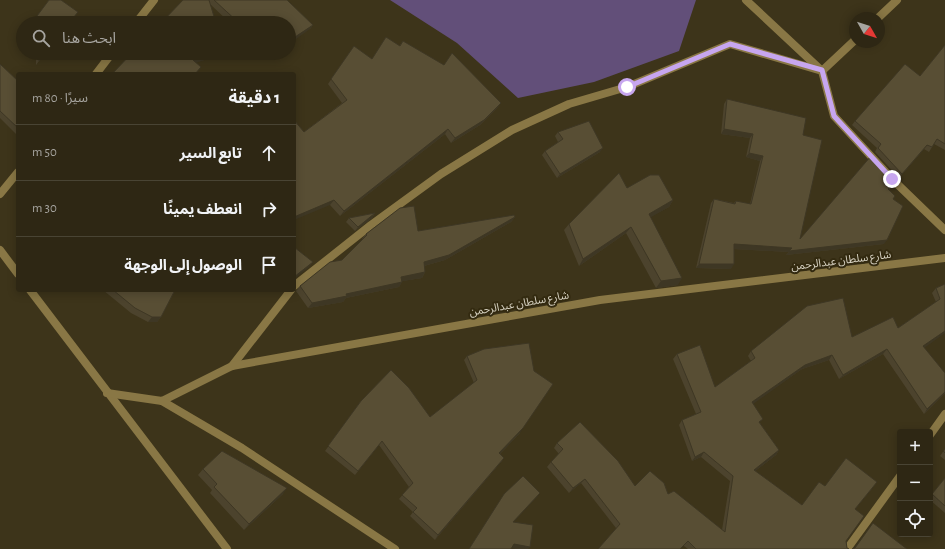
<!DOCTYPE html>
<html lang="ar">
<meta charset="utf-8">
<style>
body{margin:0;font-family:"Alegreya Sans","Noto Sans Arabic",sans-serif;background:#362f1d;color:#f1f3f6;direction:rtl}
.controls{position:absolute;right:12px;bottom:12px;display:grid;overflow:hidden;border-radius:4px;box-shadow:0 2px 10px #0003}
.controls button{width:36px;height:36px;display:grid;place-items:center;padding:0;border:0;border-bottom:1px solid #494434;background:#2e2714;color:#f1f3f6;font:20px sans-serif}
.compass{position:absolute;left:849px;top:12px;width:36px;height:36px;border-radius:50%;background:#2e2714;box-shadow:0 2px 10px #0003;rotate:129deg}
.stop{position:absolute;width:12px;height:12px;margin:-9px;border:3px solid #c7a6ef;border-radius:50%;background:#fff}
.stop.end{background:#c7a6ef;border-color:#fff;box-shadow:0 1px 4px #0008}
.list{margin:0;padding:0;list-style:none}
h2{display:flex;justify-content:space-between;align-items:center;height:52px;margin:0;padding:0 16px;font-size:17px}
h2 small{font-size:13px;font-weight:400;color:#a7a5a0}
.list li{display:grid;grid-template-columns:26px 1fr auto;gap:12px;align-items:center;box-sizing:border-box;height:56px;padding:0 16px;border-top:1px solid #494434}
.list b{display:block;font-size:15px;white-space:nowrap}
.list em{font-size:13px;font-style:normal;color:#a7a5a0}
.icon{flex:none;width:22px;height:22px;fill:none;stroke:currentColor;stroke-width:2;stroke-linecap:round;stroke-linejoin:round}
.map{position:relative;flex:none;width:945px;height:549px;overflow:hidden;direction:ltr}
.search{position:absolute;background:#2e2714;box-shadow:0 2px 10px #0003;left:16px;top:16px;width:280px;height:44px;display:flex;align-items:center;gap:10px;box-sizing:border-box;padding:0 14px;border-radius:22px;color:#a7a5a0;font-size:15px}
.panel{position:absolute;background:#2e2714;box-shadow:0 2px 10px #0003;left:16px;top:72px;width:280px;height:220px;border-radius:4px;direction:rtl}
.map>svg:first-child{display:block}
.green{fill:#624f79}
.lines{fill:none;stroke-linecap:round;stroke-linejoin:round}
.street{stroke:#897745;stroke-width:8}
.wall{fill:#4c432d}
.shaded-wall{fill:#3e3724}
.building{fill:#584e34;stroke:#3e3724}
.route{stroke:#c7a6ef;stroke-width:5}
.labels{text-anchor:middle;stroke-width:4;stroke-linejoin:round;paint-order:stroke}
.street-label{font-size:11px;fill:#d7d2c2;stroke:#332a10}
</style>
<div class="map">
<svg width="945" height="549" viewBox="0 0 945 549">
<rect width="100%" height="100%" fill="#3d341a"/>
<path class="green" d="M390,0H696L679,51L594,82L518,98L457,43Z"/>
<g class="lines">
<g class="street">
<path d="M746,0L822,71L834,116L892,179L945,230"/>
<path d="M878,18L897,0"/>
<path d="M136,23L154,0"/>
<path d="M96,74L112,53"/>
<path d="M0,194L18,172"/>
<path d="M0,250L18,274"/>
<path d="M294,286L371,225L441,174L512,130L569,104L627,87L730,44L822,71L855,40"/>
<path d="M30,290L227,549"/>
<path d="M232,366L291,290"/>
<path d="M107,393L162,401L232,366L600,300L945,258"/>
<path d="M162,401L242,448L395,549"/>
<path d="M930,435L945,414"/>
<path d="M847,549L900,476"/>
</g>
</g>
<g class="wall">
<path d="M49,0L75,17L70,23H33Z"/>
<path d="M183,0H287L313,25L310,29L289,23H230L210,4Z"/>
<path d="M403,41L501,103L497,108L480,125L451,143L445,134L340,216L330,205L304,132L342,103L328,84L354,46L371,59L400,45Z"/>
<path d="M945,45V150L934,144L929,152L924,149L899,178L875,152L877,148L852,125L855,121L920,76Z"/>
<path d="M36,53H45L36,65Z"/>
<path d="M262,53H276L268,59Z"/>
<path d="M0,64L18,81V132L16,134L0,118Z"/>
<path d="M727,99L803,135L800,239L892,186L889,190L893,199L884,244L786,255L789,252L734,249L731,269L696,268L711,203L714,199L734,203L736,201L750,204L760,161L746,157L750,138L721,134L724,104Z"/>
<path d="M558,132L600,152L557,178L542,155L545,151L558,142L555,136Z"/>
<path d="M627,188L673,200L669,207L650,217L678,285L656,288L626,233L579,266L564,230L569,224Z"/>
<path d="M375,213L372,218L355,231L346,222L349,218Z"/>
<path d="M515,217L511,222L445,260L424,266L425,272L422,278L402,281L399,287L346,298L343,302L308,308L296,291L300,286L342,260L363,239H362L366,234L418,231Z"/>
<path d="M945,284L924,348L945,393L924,414L883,354L839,379L829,360L802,369L753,403L760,423L779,450L776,455L755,471L802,505L825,486H874L855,509L846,541L847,548L849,549H688L684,546L616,528L581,483L569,493L547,467L551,462L559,454L554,448L557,443L635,486L668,494L722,530L730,481L701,457L692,461L679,425L682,420L696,414L673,359L677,354L715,387L751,361L748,356L751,351L852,337L898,328L936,302L932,293L936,288Z"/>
<path d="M103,290H175L161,317L157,322H148L131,313Z"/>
<path d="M195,290H201L199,292Z"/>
<path d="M467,356L520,433L500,454L504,458L501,462L435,540L410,516L413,512L399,499L409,487L379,445L355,475L325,451L361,401L430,417L474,383L464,360Z"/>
<path d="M945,449V460L940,456Z"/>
<path d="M203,469L283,494L244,530L210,493L212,490L198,475Z"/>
<path d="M945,478V513L930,500V497Z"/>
</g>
<g class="shaded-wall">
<path d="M313,25L310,29L289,44V41Z"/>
<path d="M216,53H223L221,55L189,65L193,60Z"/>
<path d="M272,53H276L268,59L271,54Z"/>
<path d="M501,103L497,108L480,125L451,143L455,138Z"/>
<path d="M448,129L445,134L340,216L344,211Z"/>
<path d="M724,129L753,134L750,138L721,134Z"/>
<path d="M927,145L924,149L899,178L902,174Z"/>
<path d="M603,148L600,152L557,178L560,174Z"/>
<path d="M749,153L763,156L760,161L746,157Z"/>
<path d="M334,200L330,205L294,220V217Z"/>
<path d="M673,200L669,207L644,221L649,214Z"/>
<path d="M375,213L372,218L355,231L358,227Z"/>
<path d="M515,217L511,222L445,260L420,267L424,262Z"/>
<path d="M631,227L626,233L579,266L583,259Z"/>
<path d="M887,240L884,244L786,255L789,252L731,249L734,244Z"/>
<path d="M313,262L309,267L294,279V277Z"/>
<path d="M699,264H734L731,269L696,268Z"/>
<path d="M425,272L422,278L398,282L401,277Z"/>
<path d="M682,278L678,285L656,288L661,281Z"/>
<path d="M402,282L399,287L346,298L343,302L308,308L312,303L346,294Z"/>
<path d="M152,317H161L157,322H148Z"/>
<path d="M945,331V333L920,351L923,346Z"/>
<path d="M887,349L883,354L839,379L843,375Z"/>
<path d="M832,355L829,360L802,369L749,407L752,402L805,365Z"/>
<path d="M945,392V393L924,414L927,409Z"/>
<path d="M523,428L520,433L496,458L499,453Z"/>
<path d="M779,450L776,455L750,475L754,470Z"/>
<path d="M704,452L701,457L692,461L695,457Z"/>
<path d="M504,458L501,462L435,540L438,535Z"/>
<path d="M585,479L581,483L569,493L573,488Z"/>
<path d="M287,488L283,494L244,530L249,524Z"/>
<path d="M540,493L537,497L510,526L513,522Z"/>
<path d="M514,544L530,547L528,549H515L511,548Z"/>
</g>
<g class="building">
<path d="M49,0H61L78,12L69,23H37L34,20Z"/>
<path d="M183,0H209L216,23H161Z"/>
<path d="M214,0H287L313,25L289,41V23H239Z"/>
<path d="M386,37L400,46L403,41L444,65L452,53L501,103L484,120L455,138L448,129L344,211L334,200L294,217V120L304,132L347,100L331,79L354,46L372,59Z"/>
<path d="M945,45V144L937,139L932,147L927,145L902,174L878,148L881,144L855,121L905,64L920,76Z"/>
<path d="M39,53H45L39,61Z"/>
<path d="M132,53H216L193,60L201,67L195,74H112Z"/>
<path d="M0,64L18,81V128L0,111Z"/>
<path d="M727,99L806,118L803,135L822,140L800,239L871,156L895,182L888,189L895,196L893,199L903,206L887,240L789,251L792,248L734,244V264H699L714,199L735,204L736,201L751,204L763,156L749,153L753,134L724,129Z"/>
<path d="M589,121L603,148L560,174L545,151L563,139L558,132Z"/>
<path d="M619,173L627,188L650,175H659L673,200L649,214L682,278L661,281L631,227L583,259L569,224Z"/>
<path d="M414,206L418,231L514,215L515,217L449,255L424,262L425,272L401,277L402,282L346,294L347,296L312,303L300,286L330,262L342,260L367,235L366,234L400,208Z"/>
<path d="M375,213L358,227L349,218Z"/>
<path d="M294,247L313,262L294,277Z"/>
<path d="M945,284V331L923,346L945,373V392L927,409L887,349L843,375L832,355L805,365L752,402L763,419L759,422L779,450L754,470L802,505L819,482L825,486L846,458L877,482L855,509L864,516L846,541L847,548L849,549H696L688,541L680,549H598L620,524L585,479L573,488L551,462L563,449L557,443L580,422L618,461L635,486L650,471L664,483L668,494L674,491L725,532L733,476L704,452L695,457L682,420L701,412L677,354L700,345L715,387L755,358L751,351L807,306L843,298L852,337L893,317L898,328L940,299L936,288Z"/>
<path d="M113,290H175L161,317H152L135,308Z"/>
<path d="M529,343L534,371L553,384L523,428L499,453L504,458L438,535L413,512L417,508L402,495L413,483L382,441L358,471L328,446L361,401L391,370L409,388L430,417L477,380L467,356L484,349Z"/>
<path d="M945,449V453L943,451Z"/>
<path d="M222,451L287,488L249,524L214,487L217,484L203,469Z"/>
<path d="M523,476L540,493L513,522L533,525L530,547L514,544L511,549H469L504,494Z"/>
<path d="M945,478V506L932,494Z"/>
<path d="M873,523L907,549H852L855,548Z"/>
</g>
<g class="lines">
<path class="route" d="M627,87L730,44L822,70L834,116L892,179"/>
</g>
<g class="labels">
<g class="street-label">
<text transform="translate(841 260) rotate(-7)" y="4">شارع سلطان عبدالرحمن</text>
<text transform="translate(519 303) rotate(-10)" y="4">شارع سلطان عبدالرحمن</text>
</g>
</g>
</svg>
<div class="controls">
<button>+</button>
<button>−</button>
<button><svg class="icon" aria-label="locate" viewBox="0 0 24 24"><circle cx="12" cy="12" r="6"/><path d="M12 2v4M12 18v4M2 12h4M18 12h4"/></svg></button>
</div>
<svg class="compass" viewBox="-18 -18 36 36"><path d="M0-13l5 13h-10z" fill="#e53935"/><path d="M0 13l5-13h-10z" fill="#a7a5a0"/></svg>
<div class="stop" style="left:627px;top:87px"></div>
<div class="stop end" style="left:892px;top:179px"></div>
<div class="search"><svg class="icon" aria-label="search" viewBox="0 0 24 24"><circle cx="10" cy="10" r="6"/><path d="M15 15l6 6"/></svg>ابحث هنا</div>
<section class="panel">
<h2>1 دقيقة<small>سيرًا · 80 m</small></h2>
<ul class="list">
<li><svg class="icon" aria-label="ahead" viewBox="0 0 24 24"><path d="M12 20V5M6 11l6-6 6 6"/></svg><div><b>تابع السير</b></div><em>50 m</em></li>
<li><svg class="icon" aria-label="right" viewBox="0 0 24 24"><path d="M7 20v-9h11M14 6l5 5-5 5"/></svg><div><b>انعطف يمينًا</b></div><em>30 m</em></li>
<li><svg class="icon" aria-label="arrive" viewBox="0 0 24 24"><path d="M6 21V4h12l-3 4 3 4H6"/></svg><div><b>الوصول إلى الوجهة</b></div></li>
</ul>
</section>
</div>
